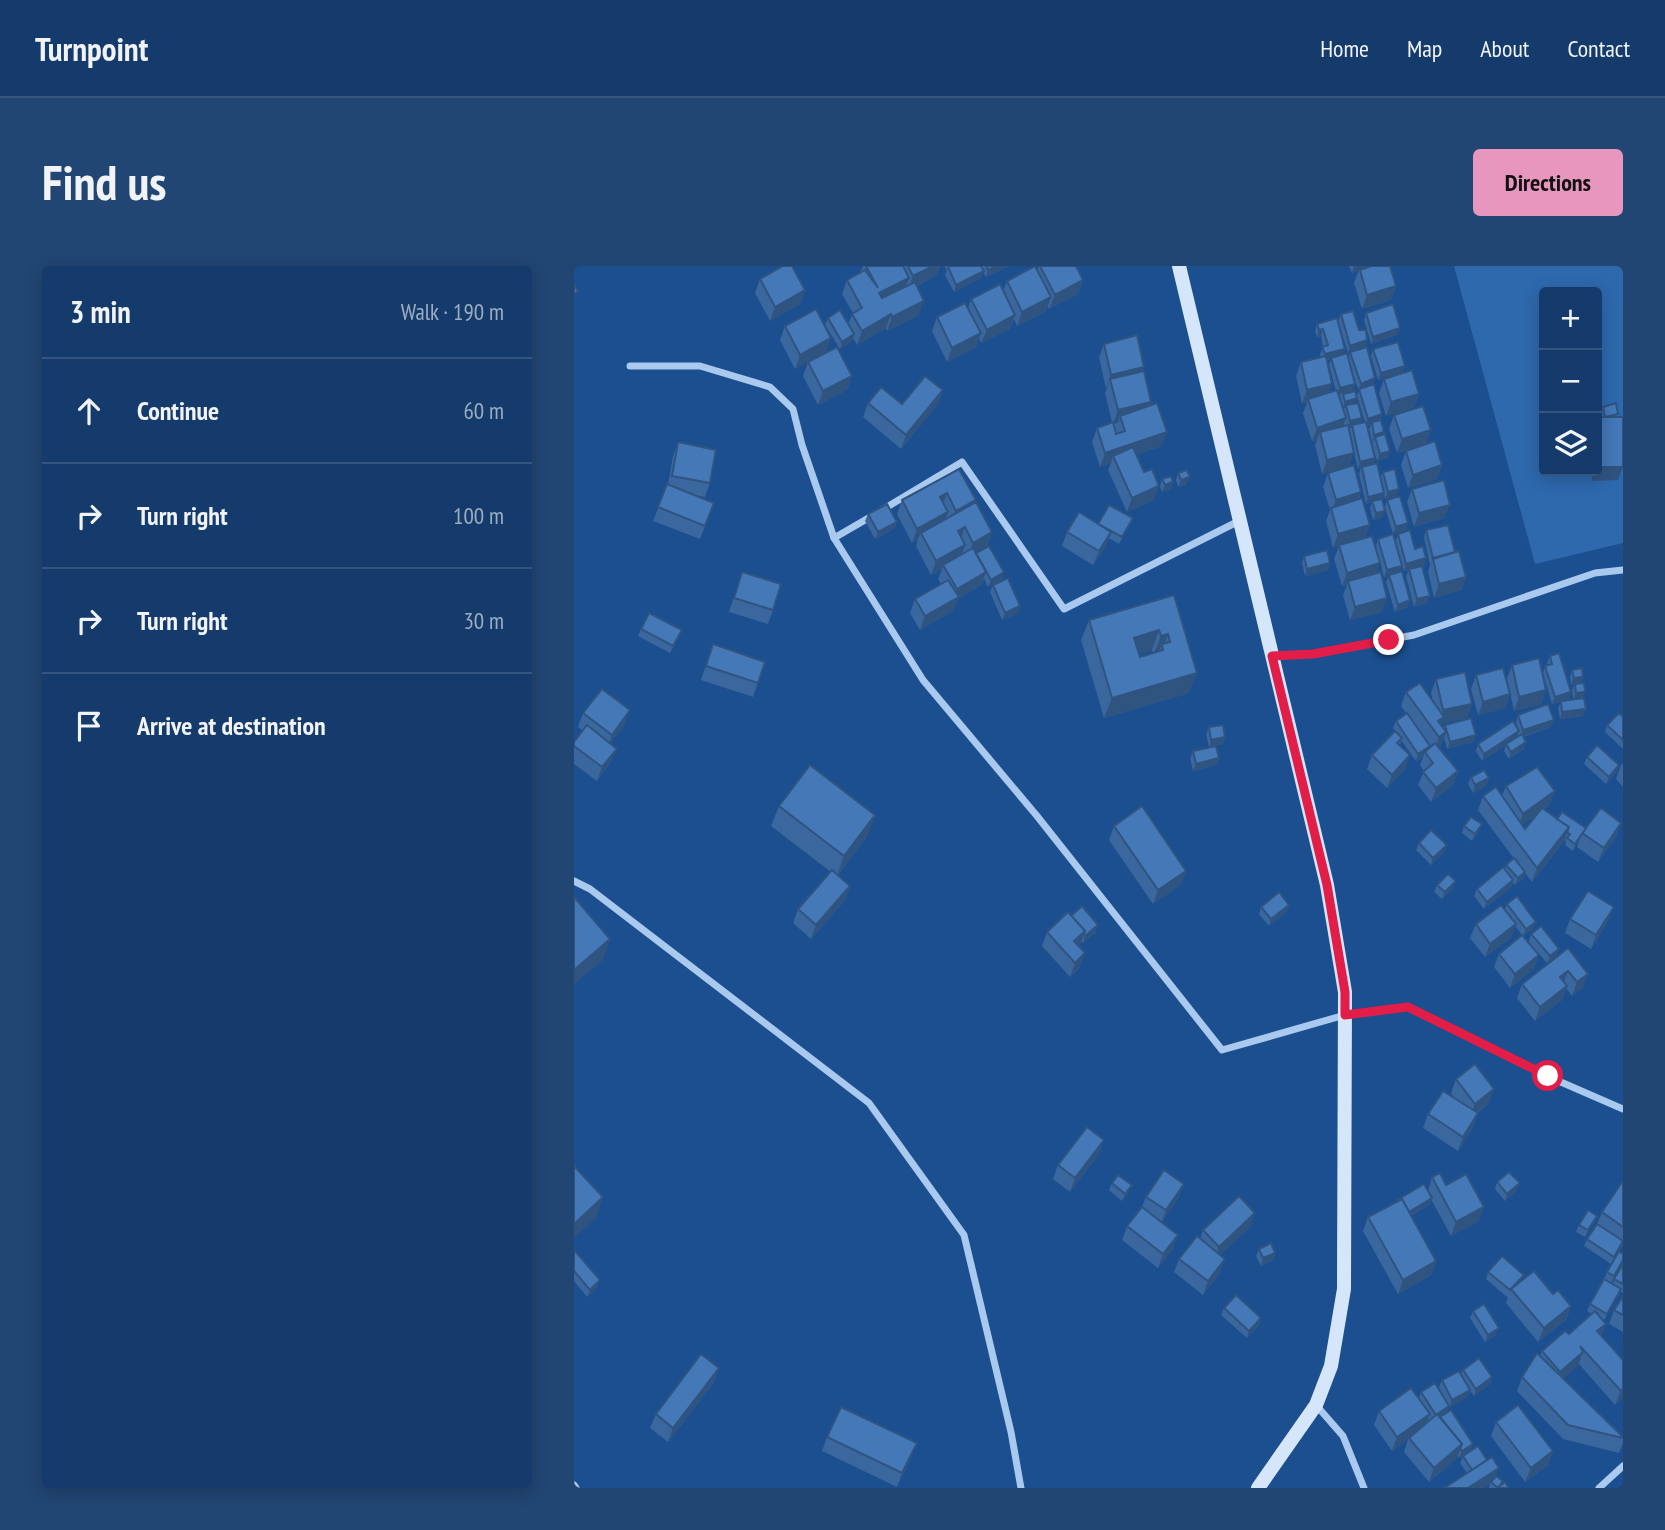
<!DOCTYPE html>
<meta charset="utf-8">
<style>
body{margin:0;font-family:"PT Sans Narrow",sans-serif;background:#214673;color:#f1f3f6}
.controls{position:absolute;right:21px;top:21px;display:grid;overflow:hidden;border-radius:7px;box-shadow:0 4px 18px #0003}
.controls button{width:63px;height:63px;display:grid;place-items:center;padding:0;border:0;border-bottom:2px solid #33557e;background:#143b6b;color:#f1f3f6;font:35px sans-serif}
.stop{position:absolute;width:21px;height:21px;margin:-16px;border:5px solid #e11d48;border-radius:50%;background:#fff}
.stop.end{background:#e11d48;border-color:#fff;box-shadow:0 2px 7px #0008}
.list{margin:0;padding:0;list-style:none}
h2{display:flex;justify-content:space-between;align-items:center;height:91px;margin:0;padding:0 28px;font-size:30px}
h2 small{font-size:23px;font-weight:400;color:#9dadc1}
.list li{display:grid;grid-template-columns:46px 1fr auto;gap:21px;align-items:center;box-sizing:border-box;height:105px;padding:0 28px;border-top:2px solid #33557e}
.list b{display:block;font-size:26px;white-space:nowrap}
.list em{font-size:23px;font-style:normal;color:#9dadc1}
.icon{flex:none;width:38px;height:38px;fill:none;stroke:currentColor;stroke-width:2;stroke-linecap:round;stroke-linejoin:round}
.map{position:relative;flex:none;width:1049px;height:1222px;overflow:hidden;border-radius:7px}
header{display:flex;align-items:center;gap:42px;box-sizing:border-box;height:98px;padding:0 35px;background:#143b6b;border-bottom:2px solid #33557e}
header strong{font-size:33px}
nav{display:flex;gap:38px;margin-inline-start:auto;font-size:24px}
.intro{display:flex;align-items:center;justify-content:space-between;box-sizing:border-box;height:168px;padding:0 42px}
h1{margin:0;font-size:49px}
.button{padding:18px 32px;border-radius:7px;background:#e797bd;color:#111;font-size:24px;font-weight:700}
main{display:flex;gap:42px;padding:0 42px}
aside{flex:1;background:#143b6b;border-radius:7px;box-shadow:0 4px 18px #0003}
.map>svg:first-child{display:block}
.green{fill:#2e69ad;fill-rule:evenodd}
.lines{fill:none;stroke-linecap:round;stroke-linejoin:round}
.street{stroke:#a9c9ee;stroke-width:7}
.secondary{stroke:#d6e6fa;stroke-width:14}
.wall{fill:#3a679d;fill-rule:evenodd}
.shaded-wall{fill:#305480}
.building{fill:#4478b7;stroke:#305480;stroke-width:2;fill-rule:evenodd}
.route{stroke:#e11d48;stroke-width:9}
</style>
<header>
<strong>Turnpoint</strong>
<nav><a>Home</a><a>Map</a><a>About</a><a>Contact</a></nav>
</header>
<div class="intro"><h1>Find us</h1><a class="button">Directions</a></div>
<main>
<aside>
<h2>3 min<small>Walk · 190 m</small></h2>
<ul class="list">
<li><svg class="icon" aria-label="ahead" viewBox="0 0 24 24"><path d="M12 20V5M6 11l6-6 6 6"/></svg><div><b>Continue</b></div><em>60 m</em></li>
<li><svg class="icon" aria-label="right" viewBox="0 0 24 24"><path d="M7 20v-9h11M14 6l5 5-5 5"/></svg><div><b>Turn right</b></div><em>100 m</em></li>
<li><svg class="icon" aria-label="right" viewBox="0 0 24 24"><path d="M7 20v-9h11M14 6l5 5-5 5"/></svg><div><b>Turn right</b></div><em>30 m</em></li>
<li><svg class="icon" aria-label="arrive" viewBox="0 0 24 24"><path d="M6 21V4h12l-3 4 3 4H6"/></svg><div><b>Arrive at destination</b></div></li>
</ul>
</aside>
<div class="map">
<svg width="1049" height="1222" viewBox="0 0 1049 1222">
<rect width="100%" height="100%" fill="#1b4f8f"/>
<path class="green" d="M880,0H1049V277L961,298ZM970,26H1023V205H970Z"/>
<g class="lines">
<g class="street">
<path d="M56,100H126L196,121L219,143L228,179L260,272L349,414L463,550L648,784L771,749L834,741L973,810L1049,843"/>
<path d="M308,244L388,196L490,343L665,255"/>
<path d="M260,272L298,250"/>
<path d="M698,390L739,388L840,369L1021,307L1049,304"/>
<path d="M0,615L16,623L295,837L390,969L437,1166L447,1222"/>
<path d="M742,1139L769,1170L790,1222"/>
<path d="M0,1219L2,1222"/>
<path d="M1025,1222L1049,1200"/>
</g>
<path class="secondary" d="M605,0L753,619L771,726L770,1023L757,1100L742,1139L684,1222"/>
</g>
<g class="wall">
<path d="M289,0H366L363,9L343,20L345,49L313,65L312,62L283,79L279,72L278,75L266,83L251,59L254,52L274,58L279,47L268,28L273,14L286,7Z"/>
<path d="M371,0H435L412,11L409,6L407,12L380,26L371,9L373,3H372Z"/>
<path d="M465,0H502L509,14L504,28L475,43L473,39L472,45L443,60L440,53L436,63L407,77L405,72L402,81L373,96L358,65L363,51L394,42L397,33L429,25L433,15L463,4Z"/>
<path d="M775,0H816L822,20L817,34L788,43L780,17L785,4L778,7Z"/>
<path d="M186,13L231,24L226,38L196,55L181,27Z"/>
<path d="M792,47L826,62L823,69L797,78L790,54Z"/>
<path d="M767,48L791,81L774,87L764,55Z"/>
<path d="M743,58L771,83L769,88L774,93L776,86L798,119L808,148L806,154L810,166L809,169L816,185L813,192L803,195L798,178L799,175L798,176L795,163L797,158L793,159L801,192L799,198L806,212L809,206L825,223L822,230L811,233L810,228L808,233V252L799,254L796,242L798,236L792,238L785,208L787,202L784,203L776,169L775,201L787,226L785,233L792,271L802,308L808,346L776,354L769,329L773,319L768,320L760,293L765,280L759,282L752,255L756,244L749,221L754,207L771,202L748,208L741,179L743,174L738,175L729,147L733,137L728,138L722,110L727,96L747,92L746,88L749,81L747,70L743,71L741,65ZM757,93L755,99L762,125L755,127L758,118L753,94ZM777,105L785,125L783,130L791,156L786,157L788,152L781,137L783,132L779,125L781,118Z"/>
<path d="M211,60L252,86L221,103L206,74Z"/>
<path d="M530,78L570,101L569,105L577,136L576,140L588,180L562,189L580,234L553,246L534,204L537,197L526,201L518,176L523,162L538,156L531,127L533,122L532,123L525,91Z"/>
<path d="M799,83L831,100L828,107L804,114L797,90Z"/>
<path d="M234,96L278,110L273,124L244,139L229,110Z"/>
<path d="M810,113L845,128L840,141L812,150L805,127Z"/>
<path d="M369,124L364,138L327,183L289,151L294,137L328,138Z"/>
<path d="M1029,141L1043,151L1044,214L1017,215V205H1023L1027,151L1026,148Z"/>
<path d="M820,149L852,178L823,187L815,163Z"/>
<path d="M104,176L136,217L131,231L121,229L140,237L126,273L79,255L94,218L99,190Z"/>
<path d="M832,185L868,199L863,213L834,222L827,199Z"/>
<path d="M385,203L401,236L418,266L413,280L401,287L430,306L428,313L414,321L410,313L407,319L384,333L379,345L346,364L336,347L341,333L367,318L364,313L368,303L357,309L342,280L344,273L338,277L323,248L328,234Z"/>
<path d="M604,207L613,218L604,221L602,214Z"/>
<path d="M588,213L597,223L588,226L586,220Z"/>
<path d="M838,223L871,252L840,261L833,236Z"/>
<path d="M813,234L834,257L832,264L819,268L811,241Z"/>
<path d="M294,248L323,256L320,263L301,273L291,255Z"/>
<path d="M559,252L556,259L545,278L535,272L532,280L519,299L488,280L493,266L524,258Z"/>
<path d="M852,264L881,287L892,311L887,324L860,332L854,306L856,299L850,271Z"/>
<path d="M824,268L852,292L850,299L848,300L853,337L840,341L832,310L835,304L830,305L828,300L826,306L834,341L821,346L812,316L815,310L810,311L802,280L804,273L822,275Z"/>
<path d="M730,290L756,297L754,304L731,310L728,297Z"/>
<path d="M168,306L199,344L194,358L155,346Z"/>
<path d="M419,319L444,347L428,354L416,326Z"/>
<path d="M600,329L615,427L530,452L507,374L515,354ZM578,384L579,388L566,391L565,388Z"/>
<path d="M67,363L105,371L96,387L64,370Z"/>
<path d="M139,378L191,396L179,431L127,414Z"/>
<path d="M976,390L997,426L995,433L989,435L999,433L998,425L1000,419H997L996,411L998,404L1009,411L1007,418L1012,443L1009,450L986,453L984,442L987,436L978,438L969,407L971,400H974L973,397Z"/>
<path d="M938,399L972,424L967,438L940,445L933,413Z"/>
<path d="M902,409L936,428L931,442L904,449L897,423Z"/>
<path d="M862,413L898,438L893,452L868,457L867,460L869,463L871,459L899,476L873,483L870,471L867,480L865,481L884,505L879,519L857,536L844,519L850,505L846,499L849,491L842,495L827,474L826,479L831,503L813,522L793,503L798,489L821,465L819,462L822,455L832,447L827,440L832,426L859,436L857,427Z"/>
<path d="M9,447L51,458L36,478L43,483L37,496L23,515L0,498V480L9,465L4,461Z"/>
<path d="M944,449L977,461L949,471L950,483L935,493L930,485L932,479L908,495L902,485L904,478L944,463L942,456Z"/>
<path d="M1049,451V483L1031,466L1033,459Z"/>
<path d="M635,461L649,478L635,481L632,468Z"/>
<path d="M619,485L645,492L643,499L619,505L616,492Z"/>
<path d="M1013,491L1043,506L1032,518L1010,498Z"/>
<path d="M1049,497V521L1042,513L1047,499Z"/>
<path d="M897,511L913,519L899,527L894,518Z"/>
<path d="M932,520L976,539L970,543L983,553L1012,562L1047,557L1042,571L1024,596L1003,581L1006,573L999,585L991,579L992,575L991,574L958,616L951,607L949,613L941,619L939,616L937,621L910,643L900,630L903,623L931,603L932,599L944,598L904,544L909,530H928ZM962,549L951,563L948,559Z"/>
<path d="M205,540L294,569L264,609L276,620L271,634L237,673L219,657L224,643L257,606L197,560Z"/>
<path d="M908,558L905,565L898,575L888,567L890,560Z"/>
<path d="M540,560L612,605L606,619L579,638L535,574Z"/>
<path d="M845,577L870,586L857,599L842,584Z"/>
<path d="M863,619L879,622L868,633L860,626Z"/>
<path d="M933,638L962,656L959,663L949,670L960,703L936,722L920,701L925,688L948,669L941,660L937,672L911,691L896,672L902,658L931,643Z"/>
<path d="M715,639L712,646L695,660L685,648L687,641Z"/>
<path d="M497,650L522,666L509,677L507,675L505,680L506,701L496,711L468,680L473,666Z"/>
<path d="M996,653L1034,655L1017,683L991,667Z"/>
<path d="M957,668L983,690L973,697L955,676Z"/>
<path d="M994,682L1009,722L998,730L992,722L988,734L961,755L943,732L948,718Z"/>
<path d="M882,813L915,837L903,847H904L899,861L884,885L849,862L854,848L880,832L877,827Z"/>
<path d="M525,888L496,926L479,913L484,899Z"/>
<path d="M858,911L872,919L905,955L877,970L857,933L855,939L837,950L862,995L857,1009L824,1028L789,965L794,951L854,925Z"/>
<path d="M923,916L943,924L931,935L921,923Z"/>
<path d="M538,917L555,926L548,935L535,924Z"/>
<path d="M1049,917V978L1045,985L1049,988V997L1037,1017L1030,1013L1037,998L1010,980L1013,973L1023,958L1028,946Z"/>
<path d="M572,931H605L588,956L599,983L584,1002L548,974L553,960L568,941Z"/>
<path d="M681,947L676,961L646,989V1007L629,1029L600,1006L605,993L626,973L629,964Z"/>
<path d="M1020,957L1011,971L1002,966L1005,959Z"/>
<path d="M685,983L701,987L699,994L687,1000L682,990Z"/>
<path d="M0,984L23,1021L13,1031L0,1015Z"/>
<path d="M1049,998V1027L1046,1025L1030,1055L1029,1054L1027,1070L1049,1094V1132L1041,1139L1005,1098L989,1113L1049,1171V1177L1045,1187L989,1173L943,1125L948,1111L966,1090L968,1085L995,1068L1018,1048L1013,1045L1016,1038L1038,1018Z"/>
<path d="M914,1006L948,1015L979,1028L997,1040L992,1054L964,1076L932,1037L934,1031H933L912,1013Z"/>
<path d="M1049,1030V1066L1035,1058L1040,1044Z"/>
<path d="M650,1042L687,1052L685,1059L673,1072L647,1049Z"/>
<path d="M899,1045L922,1069L911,1076L896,1052Z"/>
<path d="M145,1102L140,1116L94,1176L76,1162L82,1148Z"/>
<path d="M889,1104L918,1111L916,1118L900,1130L896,1125L893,1131L876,1141L875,1140L873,1146L897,1185L928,1218L935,1222H915L916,1218L910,1222H870L893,1207L886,1197L889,1190L891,1189L885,1192L884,1190L883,1192L855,1216L830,1186L834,1173L818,1185L800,1159L805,1145L845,1133L847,1126L874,1138L865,1121L868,1114L887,1108Z"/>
<path d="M922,1156L979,1185L974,1199L951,1216L917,1170Z"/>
<path d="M253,1171L338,1190L323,1221L248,1185Z"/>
</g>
<g class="shaded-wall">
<path d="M359,0H366L363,9L334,24L339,10Z"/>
<path d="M423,0H435L412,11L414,4Z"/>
<path d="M780,0H798L778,7Z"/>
<path d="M410,5L407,12L380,26L382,19Z"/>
<path d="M335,12L330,26L300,41L305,27Z"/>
<path d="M509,14L504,28L475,43L481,29Z"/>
<path d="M822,20L817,34L788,43L793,29Z"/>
<path d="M231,24L226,38L196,55L201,41Z"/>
<path d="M477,31L472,45L443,60L448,46Z"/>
<path d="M350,35L345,49L313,65L318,51Z"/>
<path d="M317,48L312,62L283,79L288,65Z"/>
<path d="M441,49L436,63L407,77L413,64Z"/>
<path d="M826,62L823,69L797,78L799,71Z"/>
<path d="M749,63L747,70L743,71L745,64Z"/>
<path d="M407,67L402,81L373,96L378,82Z"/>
<path d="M280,68L278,75L266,83L268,76Z"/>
<path d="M257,72L252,86L221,103L226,89Z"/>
<path d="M793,74L791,81L774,87L776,80Z"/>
<path d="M771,83L769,90L748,95L751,88Z"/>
<path d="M831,100L828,107L804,114L807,107Z"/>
<path d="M570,101L565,115L536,113L533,122L532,123L537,109Z"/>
<path d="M278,110L273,124L244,139L249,125Z"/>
<path d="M801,112L798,119L785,123L784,125L787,118Z"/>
<path d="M758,118L753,132L734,133L733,137L728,138L733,124Z"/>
<path d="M781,118L779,125L763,129L766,122Z"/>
<path d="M369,124L364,138L327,183L332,169Z"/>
<path d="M845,128L840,141L812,150L817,136Z"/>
<path d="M783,132L780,139H772V142L768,143L771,136Z"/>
<path d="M577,136L572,150H546L544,157L539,158L544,144Z"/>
<path d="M808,148L805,155L792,160L794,153Z"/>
<path d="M772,152L767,166H746L743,174L738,175L743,162Z"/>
<path d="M788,152L785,159H778L777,162H774L776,155Z"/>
<path d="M857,164L852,178L823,187L828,173Z"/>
<path d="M593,166L588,180L542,196L539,190L537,197L526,201L531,187Z"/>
<path d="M810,166L807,173L801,171L799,175L798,176L800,169Z"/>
<path d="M816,185L813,192L803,195L806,188Z"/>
<path d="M780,187L775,201L748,208L753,194Z"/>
<path d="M801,192L799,199L784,203L786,196Z"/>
<path d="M868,199L863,213L834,222L839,209Z"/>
<path d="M1023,201H1049L1044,214L1017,215L1020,205H1023Z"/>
<path d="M616,211L613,218L604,221L607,214Z"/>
<path d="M599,216L597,223L588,226L591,219Z"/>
<path d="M585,220L580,234L553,246L558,232Z"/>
<path d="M825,223L822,230L811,233L814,226Z"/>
<path d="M787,226L782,239L758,245L762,234Z"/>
<path d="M373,227L368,241L366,231Z"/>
<path d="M810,227L807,234L792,238L794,231Z"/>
<path d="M402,234L397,248L377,259L382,245Z"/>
<path d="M876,239L871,252L840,261L845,247Z"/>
<path d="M811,245L808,252L799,254L802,247Z"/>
<path d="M374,246L369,260L347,267L344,273L338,277L343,263Z"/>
<path d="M559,252L556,259L545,278L548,271Z"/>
<path d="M323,256L320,263L301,273L304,266Z"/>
<path d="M834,257L832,264L819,268L822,261Z"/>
<path d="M796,259L791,272L759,282L764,268Z"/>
<path d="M391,261L386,275L384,265Z"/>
<path d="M418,266L413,280L394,291L399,277Z"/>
<path d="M537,266L532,280L519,299L525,285Z"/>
<path d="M391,279L386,293L369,299L368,303L357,309L362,295Z"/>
<path d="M852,292L850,299L830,305L832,298Z"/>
<path d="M756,297L754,304L731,310L733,303Z"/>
<path d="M806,297L801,311L774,315L773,319L768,320L773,307Z"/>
<path d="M828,300L826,307L810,311L813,304Z"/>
<path d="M412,306L407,319L384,333L379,345L346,364L351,350L379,334L383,323Z"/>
<path d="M430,306L428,313L414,321L417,314Z"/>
<path d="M892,311L887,324L860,332L865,318Z"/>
<path d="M856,330L853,337L840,341L843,333Z"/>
<path d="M813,332L808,346L776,354L781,341Z"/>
<path d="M836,334L834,341L821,346L824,339Z"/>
<path d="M446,340L444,347L428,354L431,347Z"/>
<path d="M585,364L578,384L553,392L560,372Z"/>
<path d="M594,368L589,382L588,378L584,389L579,390L587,370Z"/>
<path d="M623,407L615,427L530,452L538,432Z"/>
<path d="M1009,411L1007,418L997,419L1000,412Z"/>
<path d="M972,424L967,438L940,445L945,431Z"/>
<path d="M997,426L995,433L978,438L981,431Z"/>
<path d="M1011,426L1009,433L999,434L1002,427Z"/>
<path d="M936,428L931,442L904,449L909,436Z"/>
<path d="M898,438L893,452L868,457L865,465L864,455L865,454L869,444Z"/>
<path d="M1012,443L1009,450L986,453L988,446Z"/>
<path d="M56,444L51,458L33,483L38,469Z"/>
<path d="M980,454L977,461L947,471L949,464Z"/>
<path d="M945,465L943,472L908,495L910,488Z"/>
<path d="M872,466L867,480L860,485L865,471Z"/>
<path d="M902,469L899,476L873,483L876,476Z"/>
<path d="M651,471L649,478L635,481L637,474Z"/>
<path d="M952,476L950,483L935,493L937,486Z"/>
<path d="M856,480L853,487L851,486L849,491L842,495L844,488Z"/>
<path d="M43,483L37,496L23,515L28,501Z"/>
<path d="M836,489L831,503L813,522L818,509Z"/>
<path d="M645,492L643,499L619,505L622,498Z"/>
<path d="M1045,499L1043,506L1032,518L1035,511Z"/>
<path d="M884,505L879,519L857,536L862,522Z"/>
<path d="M915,512L913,519L899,527L901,519Z"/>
<path d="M981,525L976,539L944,562L949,548Z"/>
<path d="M301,549L294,569L263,610L270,590Z"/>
<path d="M1047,557L1042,571L1024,596L1030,582Z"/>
<path d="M908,558L905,565L898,575L901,568Z"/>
<path d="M995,561L990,575L958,616L963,602Z"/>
<path d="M1008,567L1006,573L999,585L1001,578Z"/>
<path d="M873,579L870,586L857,599L859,592Z"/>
<path d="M612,605L606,619L579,638L584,624Z"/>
<path d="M951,606L949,613L941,619L944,612Z"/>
<path d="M939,614L937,621L910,643L913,636Z"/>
<path d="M882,615L879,622L868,633L871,626Z"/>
<path d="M276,620L271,634L237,673L242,659Z"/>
<path d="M715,639L712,646L695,660L697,653Z"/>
<path d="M1040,641L1034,655L1017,683L1022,669Z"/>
<path d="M962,656L959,663L949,670L952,663Z"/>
<path d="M942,658L937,672L911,691L916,678Z"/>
<path d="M524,659L522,666L509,677L511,670Z"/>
<path d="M511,665L506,679L495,689L500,675Z"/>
<path d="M36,673L29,694L0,718V704Z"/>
<path d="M985,683L983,690L973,697L976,690Z"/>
<path d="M511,687L506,701L496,711L501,697Z"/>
<path d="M965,689L960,703L936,722L941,708Z"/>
<path d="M994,705L989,718L986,711Z"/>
<path d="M1014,708L1009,722L998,730L1003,716Z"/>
<path d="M993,720L988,734L961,755L966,741Z"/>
<path d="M920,823L915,837L895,852L901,838Z"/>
<path d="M904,847L899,861L884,885L889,871Z"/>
<path d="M530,874L525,888L496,926L501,912Z"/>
<path d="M946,917L943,924L931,935L933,928Z"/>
<path d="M610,918L605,931L587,958L592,944Z"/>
<path d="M558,919L555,926L548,935L551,928Z"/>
<path d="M29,931L22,952L0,972V958Z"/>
<path d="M858,932L855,939L831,953L834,946Z"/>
<path d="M910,941L905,955L877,970L882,956Z"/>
<path d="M681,947L676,961L640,995L645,981Z"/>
<path d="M1023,950L1020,957L1011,971L1014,964Z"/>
<path d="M604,969L599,983L584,1002L589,988Z"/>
<path d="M701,987L699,994L687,1000L689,992Z"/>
<path d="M651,993L646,1007L629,1029L634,1015Z"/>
<path d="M1049,994V997L1037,1017L1040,1010Z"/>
<path d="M862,995L857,1009L824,1028L829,1014Z"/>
<path d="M26,1014L23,1021L13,1031L16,1024Z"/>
<path d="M1047,1023L1045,1030L1030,1055L1033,1048Z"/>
<path d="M997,1040L992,1054L964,1076L970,1062Z"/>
<path d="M687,1052L685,1059L673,1072L675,1065Z"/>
<path d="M1032,1058L1027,1071L1023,1065Z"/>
<path d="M925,1062L922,1069L911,1076L914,1069Z"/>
<path d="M1009,1086L1004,1100L981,1120L986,1106Z"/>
<path d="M145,1102L140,1116L94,1176L99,1162Z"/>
<path d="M918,1111L916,1118L900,1130L902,1123Z"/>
<path d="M1049,1123V1132L1041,1139L1047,1125Z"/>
<path d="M896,1124L893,1131L876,1141L878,1134Z"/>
<path d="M875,1140L873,1147L859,1156L862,1149Z"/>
<path d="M856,1148L850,1162L818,1185L823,1171Z"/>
<path d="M343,1177L338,1190L323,1221L328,1207Z"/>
<path d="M888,1178L883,1192L855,1216L860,1202Z"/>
<path d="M899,1178L897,1186L885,1192L888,1185Z"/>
<path d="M979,1185L974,1199L951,1216L957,1202Z"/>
<path d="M925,1202L920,1215L917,1216L916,1218L910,1222H894Z"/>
</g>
<g class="building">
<path d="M209,0H218L231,24L201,41L186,13Z"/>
<path d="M292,0H329L335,12L305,27L308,32L341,16L350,35L318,51L317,48L288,65L278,48L288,42L273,14L291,4L304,22Z"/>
<path d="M334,0H359L339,10Z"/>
<path d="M377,0H407L410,5L382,19L374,1Z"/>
<path d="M412,0H423L414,4Z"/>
<path d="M461,0L477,31L448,46L433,15Z"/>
<path d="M466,0H502L509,14L481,29Z"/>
<path d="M797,0H816L822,20L793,29L786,4Z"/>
<path d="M0,18L4,25L0,28Z"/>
<path d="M426,18L441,49L413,64L397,33Z"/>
<path d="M391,37L407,67L378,82L363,51Z"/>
<path d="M819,38L826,62L799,71L792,47Z"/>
<path d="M242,43L257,72L226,89L211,60Z"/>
<path d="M266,44L280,68L268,76L254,52Z"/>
<path d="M779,45L785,64H792L793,74L776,80L767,48Z"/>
<path d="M763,52L771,83L751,88L748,81L754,79L749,63L745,64L743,58Z"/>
<path d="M563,69L570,101L537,109L530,78Z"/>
<path d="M824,76L831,100L807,107L799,83Z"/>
<path d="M263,81L278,110L249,125L234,96Z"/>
<path d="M793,81L801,112L787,118L776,86Z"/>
<path d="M773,87L781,118L766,122L757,92Z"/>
<path d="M752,90L758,118L733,124L727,96Z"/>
<path d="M838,104L845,128L817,136L810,113Z"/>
<path d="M570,105L577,136L544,144L536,113Z"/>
<path d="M351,110L369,124L332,169L294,137L307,121L328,138Z"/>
<path d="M800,118L808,148L794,153L785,123Z"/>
<path d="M763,124L772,152L743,162L734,133Z"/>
<path d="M781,125L783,132L771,136L769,128Z"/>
<path d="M583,137L593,166L531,187L523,162L539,156L542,168L551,165L546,150Z"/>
<path d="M784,137L788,152L776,155L772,139Z"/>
<path d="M1042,137L1044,148L1031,151L1029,141Z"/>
<path d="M849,140L857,164L828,173L820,149Z"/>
<rect x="1023" y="151" width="26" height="50"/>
<path d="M807,154L810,166L800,169L798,156Z"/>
<path d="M792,156L801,192L786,196L778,159Z"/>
<path d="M774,159L780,187L753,194L746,166Z"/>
<path d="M811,168L816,185L806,188L801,171Z"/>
<path d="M861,175L868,199L839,209L832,185Z"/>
<path d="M104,176L142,184L136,217L98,210Z"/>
<path d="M559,181L570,206L578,203L585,220L558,232L539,190Z"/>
<path d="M803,197L810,227L794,231L788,201Z"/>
<path d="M780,199L787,226L762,234L754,207Z"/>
<path d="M385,203L402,234L382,245L373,227L366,231L374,246L343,263L328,234Z"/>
<path d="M821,203L825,223L814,226L809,206Z"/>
<path d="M613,204L616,211L607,214L604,207Z"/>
<path d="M597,210L599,216L591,219L588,213Z"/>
<path d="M870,214L876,239L845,247L838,223Z"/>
<path d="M93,218L140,237L131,260L84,241Z"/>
<path d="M826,230L834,257L822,261L813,234Z"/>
<path d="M788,232L796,259L764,268L757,242Z"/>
<path d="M808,233L811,245L802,247L798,235Z"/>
<path d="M402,236L418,266L399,277L391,261L384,265L391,279L362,295L347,267Z"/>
<path d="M313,238L323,256L304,266L294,248Z"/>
<path d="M535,239L559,252L548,271L524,258Z"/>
<path d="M505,246L537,266L525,285L493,266Z"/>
<path d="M874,259L881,286L859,292L852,264Z"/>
<path d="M836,264L841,283L849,280L852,292L832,298L824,268Z"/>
<path d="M819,268L828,300L813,304L804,273Z"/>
<path d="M798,270L806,297L773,307L765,279Z"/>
<path d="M415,280L430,306L417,314L402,287Z"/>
<path d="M399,282L412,306L383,323L369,299Z"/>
<path d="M753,284L756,297L733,303L730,290Z"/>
<path d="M885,285L892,311L865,318L859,293Z"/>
<path d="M848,300L856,330L843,333L835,303Z"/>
<path d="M828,305L836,334L824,339L815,309Z"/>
<path d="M168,306L207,318L199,344L160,332Z"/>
<path d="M807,306L813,332L781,341L774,315Z"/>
<path d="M434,312L446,340L431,347L419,319Z"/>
<path d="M374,314L385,331L351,350L341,333Z"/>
<path d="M600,329L623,407L538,432L515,354ZM585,364L587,370L594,368L596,376L588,378L589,384L566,391L560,372Z"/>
<path d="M75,347L108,364L99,380L67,363Z"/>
<path d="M139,378L191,396L184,417L132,400Z"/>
<path d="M985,387L997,426L981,431L971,400L978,398L976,390Z"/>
<path d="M965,392L972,424L945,431L938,399Z"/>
<path d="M929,402L936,428L909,436L902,409Z"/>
<path d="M1008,402L1009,411L1000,412L998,404Z"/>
<path d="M891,406L898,438L869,444L862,413Z"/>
<path d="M846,417L870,451L864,455L872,466L865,471L832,426Z"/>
<path d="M1010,417L1011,426L1002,427L1001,418Z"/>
<path d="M28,423L56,444L38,469L9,447Z"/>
<path d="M1010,432L1012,443L988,446L987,435Z"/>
<path d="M974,438L980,454L949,464L944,449Z"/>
<path d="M833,447L856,480L844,488L822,455Z"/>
<path d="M1045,447L1049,451V474L1033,459Z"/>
<path d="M897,452L902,469L876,476L871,459Z"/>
<path d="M939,455L945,465L910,488L904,478Z"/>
<path d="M13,459L43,483L28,501L0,480V476Z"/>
<path d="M649,459L651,471L637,474L635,461Z"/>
<path d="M821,465L828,472L823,477L836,489L818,509L798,489Z"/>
<path d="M948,468L952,476L937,486L932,478Z"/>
<path d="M861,477L884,505L862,522L849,506L859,497L851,486Z"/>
<path d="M1023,479L1045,499L1035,511L1013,491Z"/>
<path d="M642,480L645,492L622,498L619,485Z"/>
<path d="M236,499L301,549L270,590L205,540Z"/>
<path d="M963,501L981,525L949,548L932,520Z"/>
<path d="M910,504L915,512L901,519L897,511Z"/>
<path d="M922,521L951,563L968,542L995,561L963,602L909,530Z"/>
<path d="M568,540L612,605L584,624L540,560Z"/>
<path d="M1027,542L1047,557L1030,582L1008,567Z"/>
<path d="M988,546L1012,562L1001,578L993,572L996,568L993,567L995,561L983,553Z"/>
<path d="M897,551L908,558L901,568L890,560Z"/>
<path d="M857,564L873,579L859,592L845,577Z"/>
<path d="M940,592L951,606L944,612L932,599Z"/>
<path d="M929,601L939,614L913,636L903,623Z"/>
<path d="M258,604L276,620L242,659L224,643Z"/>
<path d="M874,608L882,615L871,626L863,619Z"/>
<path d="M1014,625L1040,641L1022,669L996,653Z"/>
<path d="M705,626L715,639L697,653L687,641Z"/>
<path d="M943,630L962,656L952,663L933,638Z"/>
<path d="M0,631L36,673L0,704Z"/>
<path d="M927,639L942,658L916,678L902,658Z"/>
<path d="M508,640L524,659L511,670L510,668L511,665L497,650Z"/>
<path d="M494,646L511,665L500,675L511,687L501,697L473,666Z"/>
<path d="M967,660L985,683L976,690L957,668Z"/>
<path d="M948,669L965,689L941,708L925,688Z"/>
<path d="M994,682L1014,708L1003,716L994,705L986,711L993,720L966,741L948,718Z"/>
<path d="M901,798L920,823L901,838L882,813Z"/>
<path d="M869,825L904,847L889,871L854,848Z"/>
<path d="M513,861L530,874L501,912L484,899Z"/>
<path d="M0,900L29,931L0,958Z"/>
<path d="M590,904L610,918L592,944L572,931Z"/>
<path d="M935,906L946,917L933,928L923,916Z"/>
<path d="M866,907L872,919L892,908L910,941L882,956L858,911Z"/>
<path d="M544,909L558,919L551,928L538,917Z"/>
<path d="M1048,916L1049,917V961L1028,946Z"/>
<path d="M850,918L858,932L835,946L828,933H825Z"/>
<path d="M665,930L681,947L645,981L629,964Z"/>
<path d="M828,933L862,995L829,1014L794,951Z"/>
<path d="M568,941L604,969L589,988L553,960Z"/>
<path d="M1014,944L1023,950L1014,964L1005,959Z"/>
<path d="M1023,958L1049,975L1040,991L1013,973Z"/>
<path d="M623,970L651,993L634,1015L605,993Z"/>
<path d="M697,977L701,987L689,992L685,983Z"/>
<path d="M0,984L26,1014L16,1024L0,1005Z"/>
<path d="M1045,985L1049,988V994L1040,1010L1033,1006Z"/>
<path d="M928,990L950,1009L936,1024L914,1006Z"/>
<path d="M1049,998V1018L1040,1013Z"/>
<path d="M960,1005L979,1028L984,1024L997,1040L970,1062L937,1023Z"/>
<path d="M1030,1013L1047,1023L1033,1048L1016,1038Z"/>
<path d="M662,1029L687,1052L675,1065L650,1042Z"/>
<path d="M1049,1030V1049L1040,1044Z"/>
<path d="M910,1038L925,1062L914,1069L899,1045Z"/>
<path d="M1021,1045L1032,1058L1023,1065L1049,1094V1123L1047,1125L1006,1080L1009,1086L986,1106L968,1085L991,1065L995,1068Z"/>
<path d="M963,1087L1049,1171V1172L994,1159L948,1111Z"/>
<path d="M127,1088L145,1102L99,1162L82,1148Z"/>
<path d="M905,1092L918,1111L902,1123L889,1104Z"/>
<path d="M885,1105L896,1124L878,1134L868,1114Z"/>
<path d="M861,1117L875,1140L862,1149L847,1126Z"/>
<path d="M837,1122L856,1148L823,1171L805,1145Z"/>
<path d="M944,1139L979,1185L957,1202L922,1156Z"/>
<path d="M267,1141L343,1177L328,1207L253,1171Z"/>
<path d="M877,1144L899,1178L888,1185L886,1183L888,1178L866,1151Z"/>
<path d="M863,1148L888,1178L860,1202L835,1172Z"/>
<path d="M904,1180L913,1194L898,1204L889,1190Z"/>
<path d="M918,1191L925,1202L894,1222H870Z"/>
<path d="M922,1210L929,1215L924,1222L917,1216Z"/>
<path d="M931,1216L935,1222H923Z"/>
</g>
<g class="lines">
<path class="route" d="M815,374L739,388L698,390L753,619L771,726V749L834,741L974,810"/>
</g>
</svg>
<div class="controls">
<button>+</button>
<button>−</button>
<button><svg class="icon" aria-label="layers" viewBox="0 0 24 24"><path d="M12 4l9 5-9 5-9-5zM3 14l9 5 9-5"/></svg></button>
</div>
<div class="stop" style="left:974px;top:810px"></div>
<div class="stop end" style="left:815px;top:374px"></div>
</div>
</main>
